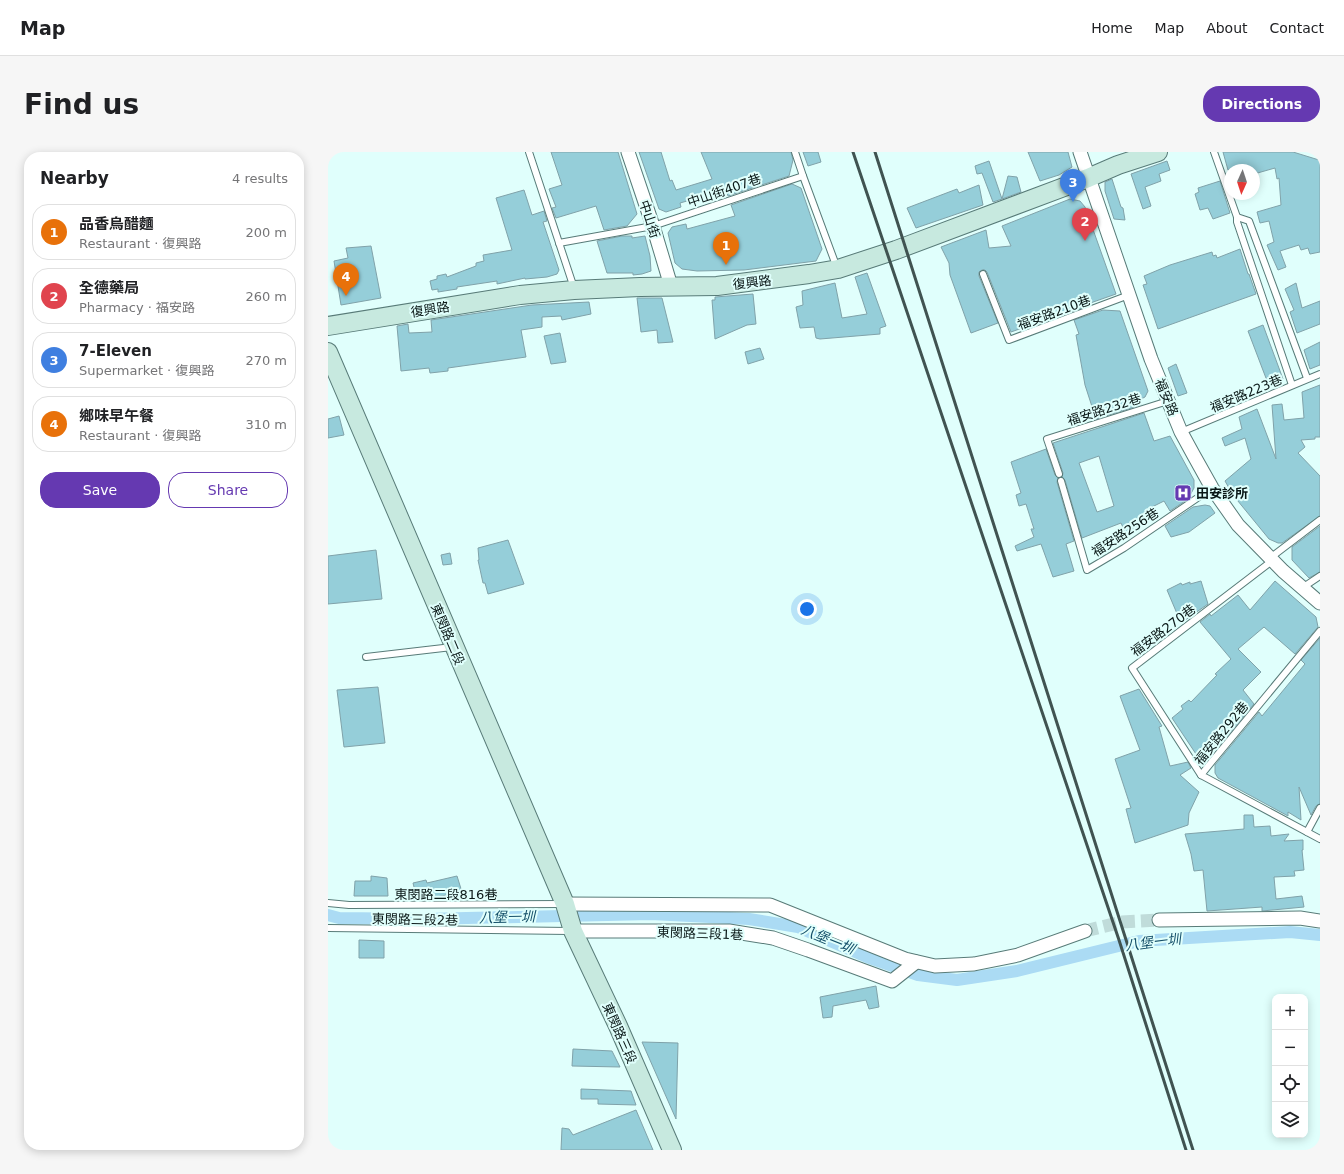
<!DOCTYPE html>
<meta charset="utf-8">
<style>
body{margin:0;font-family:"DejaVu Sans","Noto Sans TC",sans-serif;background:#f6f6f6;color:#202124}
.controls{position:absolute;right:12px;bottom:12px;display:grid;overflow:hidden;border-radius:8px;box-shadow:0 2px 10px #0003}
.controls button{width:36px;height:36px;display:grid;place-items:center;padding:0;border:0;border-bottom:1px solid #e0e0e0;background:#fff;color:#202124;font:20px sans-serif}
.compass{position:absolute;left:896px;top:12px;width:36px;height:36px;border-radius:50%;background:#fff;box-shadow:0 2px 10px #0003;rotate:183deg}
.you{position:absolute;left:479px;top:457px;width:14px;height:14px;margin:-10px;border:3px solid #fff;border-radius:50%;background:#1a73e8;box-shadow:0 0 0 6px #1a73e833}
.badge{display:grid;place-items:center;width:26px;height:26px;border-radius:50%;background:#6539b1;color:#fff;font-size:13px;font-weight:700}
.pin{position:absolute;translate:-50% -33px;filter:drop-shadow(0 1px 2px #0008)}
.pin::after{content:'';position:absolute;top:21px;width:14px;height:12px;background:inherit;clip-path:polygon(0 0,100% 0,50% 100%)}
.list{margin:0;padding:0;list-style:none}
h2{display:flex;justify-content:space-between;align-items:center;height:52px;margin:0;padding:0 16px;font-size:17px}
h2 small{font-size:13px;font-weight:400;color:#757577}
.list li{display:grid;grid-template-columns:26px 1fr auto;gap:12px;align-items:center;box-sizing:border-box;height:56px;margin:0 8px 8px;padding:0 8px;border:1px solid #e0e0e0;border-radius:16px}
.list b{display:block;font-size:15px;white-space:nowrap}
.list p{margin:0;font-size:13px;white-space:nowrap;color:#757577}
.list em{font-size:13px;font-style:normal;color:#757577}
.actions{display:flex;gap:8px;padding:12px 16px}
.actions a{flex:1;padding:9px 0;border:1px solid #6539b1;border-radius:16px;text-align:center;font-size:14px;color:#6539b1}
.actions .main{background:#6539b1;color:#fff}
.icon{flex:none;width:22px;height:22px;fill:none;stroke:currentColor;stroke-width:2;stroke-linecap:round;stroke-linejoin:round}
.map{position:relative;flex:none;width:992px;height:998px;overflow:hidden;border-radius:16px}
header{display:flex;align-items:center;gap:24px;box-sizing:border-box;height:56px;padding:0 20px;background:#fff;border-bottom:1px solid #e0e0e0}
header strong{font-size:19px}
nav{display:flex;gap:22px;margin-inline-start:auto;font-size:14px}
.intro{display:flex;align-items:center;justify-content:space-between;box-sizing:border-box;height:96px;padding:0 24px}
h1{margin:0;font-size:28px}
.button{padding:10px 18px;border-radius:16px;background:#6539b1;color:#fff;font-size:14px;font-weight:700}
main{display:flex;gap:24px;padding:0 24px}
aside{flex:1;background:#fff;border-radius:16px;box-shadow:0 2px 10px #0003}
.map>svg:first-child{display:block}
.lines{fill:none;stroke-linecap:round;stroke-linejoin:round}
.canal{stroke:#abdbf4;stroke-width:12}
.building{fill:#95ced9;stroke:#80a2a9;fill-rule:evenodd}
.street-tunnel{stroke:#c0dcda;stroke-width:13;stroke-dasharray:13 6;stroke-linecap:butt}
.lane-casing{stroke:#587b78;stroke-width:8}
.street-casing{stroke:#587b78;stroke-width:15}
.secondary-casing{stroke:#587b78;stroke-width:20}
.lane{stroke:#fff;stroke-width:6}
.street{stroke:#fff;stroke-width:13}
.secondary{stroke:#c7e9df;stroke-width:18}
.rail{stroke:#405351;stroke-width:3}
.labels{text-anchor:middle;stroke-width:4;stroke-linejoin:round;paint-order:stroke}
.street-label{font-size:13px;fill:#091716;stroke:#e0fffc}
.poi-label{font-size:13px;font-weight:bold;fill:#091716;stroke:#e0fffc;text-anchor:start}
.water-label{font-size:14px;font-style:italic;fill:#134e68;stroke:#e0fffc}
</style>
<header>
<strong>Map</strong>
<nav><a>Home</a><a>Map</a><a>About</a><a>Contact</a></nav>
</header>
<div class="intro"><h1>Find us</h1><a class="button">Directions</a></div>
<main>
<aside>
<h2>Nearby<small>4 results</small></h2>
<ul class="list">
<li><span class="badge" style="background:#e8710a">1</span><div><b>品香烏醋麵</b><p>Restaurant · 復興路</p></div><em>200 m</em></li>
<li><span class="badge" style="background:#e0444e">2</span><div><b>全德藥局</b><p>Pharmacy · 福安路</p></div><em>260 m</em></li>
<li><span class="badge" style="background:#3f7fe0">3</span><div><b>7-Eleven</b><p>Supermarket · 復興路</p></div><em>270 m</em></li>
<li><span class="badge" style="background:#e8710a">4</span><div><b>鄉味早午餐</b><p>Restaurant · 復興路</p></div><em>310 m</em></li>
</ul>
<div class="actions"><a class="main">Save</a><a>Share</a></div>
</aside>
<div class="map">
<svg width="992" height="998" viewBox="0 0 992 998">
<rect width="100%" height="100%" fill="#e0fffc"/>
<g class="lines">
<path class="canal" d="M0,763L11,766L96,767L323,762L421,767L470,775L539,805L590,823L629,828L689,819L811,789L962,780L992,783"/>
</g>
<g class="building">
<path d="M223,0H290L309,62L299,74L276,78L268,54L228,66L224,56L228,55L221,37L234,33Z"/>
<path d="M311,0H333L342,29L344,28L348,38L384,27L373,0H463L465,8L461,24L400,44L399,41L390,44L389,40L380,43L352,51L353,55L338,60L331,57Z"/>
<path d="M475,0H490L493,10L480,14Z"/>
<path d="M700,0H740L744,15L731,23L712,29Z"/>
<path d="M895,0H965L991,8L992,12V100L982,102L980,96L973,98L971,93L952,99L958,115L950,118L939,93L946,90L941,69L932,71L929,60L953,53L951,26L949,27L947,16L926,22V18H900Z"/>
<path d="M661,9L674,47L665,50L654,21L649,22L647,14Z"/>
<path d="M839,9L842,18L831,22L833,29L817,35L823,54L815,57L803,22Z"/>
<path d="M680,24L689,25L693,40L674,47Z"/>
<path d="M784,27L793,55L795,56L797,68L786,67L777,39V30Z"/>
<path d="M892,29L902,61L885,67L880,56L872,58L867,42L871,40L870,36Z"/>
<path d="M464,32L473,36L494,97L488,109L416,118L369,119L354,117L347,111L340,81L344,75L358,72L359,77L407,64L403,53Z"/>
<path d="M651,33L655,53L588,76L579,56L629,37L631,41Z"/>
<path d="M196,38L204,63L216,59L219,69L215,70L231,118L229,122L219,125L197,127V126L169,132V129L129,135V137L110,140V137L104,138L102,129L109,127V124L118,122L119,125L148,114V111L156,109L155,103L184,98L168,46Z"/>
<path d="M742,47L752,49L757,55L788,142L751,155L755,156L743,160L742,159L683,180L659,120L657,118H654L651,120V124L670,171L643,181L622,123L621,111L613,95L658,78L661,96L683,94L674,74Z"/>
<path d="M294,84H304V86L317,84L322,104L323,119L314,122L305,123V121H279L269,89Z"/>
<path d="M43,94L53,146L13,153L6,109L20,106L18,96Z"/>
<path d="M912,97L920,122H921L928,142L830,177L815,133L819,132L816,124L842,113L884,100L885,104L888,103L889,106Z"/>
<path d="M539,121L558,174L552,176V182L492,187L488,186L486,175L472,176L468,155L475,153L474,139L507,131L514,166L539,162L527,125Z"/>
<path d="M968,131L974,156L992,149V172L969,181L962,160L966,158L957,137Z"/>
<path d="M425,142L428,172L419,173L387,187L384,148H387V145Z"/>
<path d="M309,146H334L345,190L330,191L329,178L313,180Z"/>
<path d="M261,150L263,162L234,168L233,164L214,165V175L193,178L198,205L120,216V219L102,221L101,216L73,219L69,174L80,172L81,181L104,180L103,168L204,153Z"/>
<path d="M775,158L792,159L820,239L817,245L811,248L813,253L768,267L757,233L748,183L751,182L746,168Z"/>
<path d="M935,173L955,227L941,234L920,179Z"/>
<path d="M232,181L238,210L223,212L216,184Z"/>
<path d="M992,190V213L982,217L976,198Z"/>
<path d="M432,196L436,207L420,212L417,200Z"/>
<path d="M848,212L859,241L850,244L840,216Z"/>
<path d="M992,233V285H987V287L973,288L977,295L970,301L992,324V364L954,391H950L941,387L905,343L897,329L923,307L917,286L897,294L894,286L914,277L911,265L929,257L948,307L944,253L954,252L956,268L976,266L974,240Z"/>
<path d="M816,261L826,289L842,284L866,328V336L860,347L842,359L836,349L820,357L824,366L799,384L793,371L754,386L737,328L734,325L735,321L725,291ZM771,304L786,354L769,360L751,311Z"/>
<path d="M11,264L16,283L0,286V267Z"/>
<path d="M718,297L727,323L730,326L729,330L746,389L738,392L746,419L725,425L713,392L689,399L687,394L706,385L703,377H706L698,352L691,354L688,343L693,341L683,310Z"/>
<path d="M877,353L882,354L887,361L861,380L843,385L837,374L865,355Z"/>
<path d="M992,374V420L981,426L964,408V395Z"/>
<path d="M180,388L196,432L160,442L157,431H155L150,408H151L150,396Z"/>
<path d="M48,398L54,447L0,452V404Z"/>
<path d="M122,401L124,412L115,413L113,403Z"/>
<path d="M873,429L880,452L853,471L839,438L853,431L854,433L862,430V432Z"/>
<path d="M947,429L988,465L990,475L967,502L936,475L910,497L933,520L915,538L926,552L888,598V591L875,607L877,609L871,612L869,608H872L844,566L855,557L853,554L861,548L863,550L889,523L887,522L903,507L872,470L882,462L883,464L910,443L922,458Z"/>
<path d="M992,486V652L988,654L983,663L971,635L973,668L960,660V664L890,626L887,621V613L931,560L934,564L977,512L973,508Z"/>
<path d="M50,535L57,591L16,595L9,538Z"/>
<path d="M811,537L834,574L831,575L842,614L860,610L863,616L852,623L871,640L861,661L860,673L807,691L798,657L803,656L787,607L812,598L792,544Z"/>
<path d="M916,663H925L926,675L942,674L943,684L961,682L956,689L975,688V698H974L976,718L966,719L967,724L946,725L948,747L974,744L976,755L934,759V755L879,759L875,718L866,719L863,702L857,682L916,677Z"/>
<path d="M43,724L59,726L60,744H26L27,729H43Z"/>
<path d="M129,724L134,740L103,746L102,743L89,747L85,731L98,728L99,731Z"/>
<path d="M31,788L56,789V806H31Z"/>
<path d="M548,834L551,855L541,857L538,848L505,854L504,865L495,866L492,845Z"/>
<path d="M314,890L350,891L348,967Z"/>
<path d="M245,897L284,899L292,915L244,914Z"/>
<path d="M253,937L303,939L308,953L270,952V947H253Z"/>
<path d="M308,958L325,998H233L234,976L241,977L245,983Z"/>
</g>
<g class="lines">
<path class="street-tunnel" d="M757,779L794,770L831,768"/>
<g class="lane-casing">
<g id="lane">
<path d="M201,0L246,136"/>
<path d="M467,0L475,24L509,116"/>
<path d="M886,0L909,65V70L964,233"/>
<path d="M909,65L921,69L979,226"/>
<path d="M231,91L325,74L475,24"/>
<path d="M655,122L681,188L801,143"/>
<path d="M853,280L992,222"/>
<path d="M731,322L719,287L840,249"/>
<path d="M733,329L759,418L796,396L884,336"/>
<path d="M942,406L992,368"/>
<path d="M974,436L992,424"/>
<path d="M992,479L886,607L873,623L992,687"/>
<path d="M38,505L124,495"/>
<path d="M873,623L804,516L944,409"/>
<path d="M979,680L992,656"/>
<path d="M0,751L21,753L235,752"/>
<path d="M0,776L242,779"/>
</g>
</g>
<g class="street-casing">
<g id="street">
<path d="M300,0L325,74L343,134"/>
<path d="M752,0L823,207L853,280L865,302L884,336L910,373L955,419L992,451"/>
<path d="M237,752L442,753L577,807L607,814L646,812L690,803L757,779"/>
<path d="M831,768L972,766L992,769"/>
<path d="M245,779H401L445,786L480,798L564,829L588,810"/>
</g>
</g>
<g class="secondary-casing">
<g id="secondary">
<path d="M0,174L192,143L246,138L312,135L389,134L481,122L510,117L568,98L760,26L790,13L830,0"/>
<path d="M0,200L237,752L245,779L290,874L344,998"/>
</g>
</g>
<use href="#lane" class="lane"/>
<use href="#street" class="street"/>
<use href="#secondary" class="secondary"/>
<g class="rail">
<path d="M525,0L791,788L858,998"/>
<path d="M547,0L865,998"/>
</g>
</g>
<defs>
<g id="hospital-square" transform="scale(0.9)"><rect x="-9" y="-9" width="18" height="18" rx="4" fill="#6539b1" stroke="#e0fffc"/><path d="M-5-5h3v3.5h4V-5h3V5h-3V1.5h-4V5h-3Z" fill="#fff"/></g>
</defs>
<g fill-rule="evenodd">
<use href="#hospital-square" x="855" y="341"/>
</g>
<g class="labels">
<g class="street-label">
<text transform="translate(396 38) rotate(-19)" y="5">中山街407巷</text>
<text transform="translate(322 67) rotate(72)" y="5">中山街</text>
<text transform="translate(424 130) rotate(-7)" y="5">復興路</text>
<text transform="translate(102 157) rotate(-9)" y="5">復興路</text>
<text transform="translate(726 160) rotate(-20)" y="5">福安路210巷</text>
<text transform="translate(918 241) rotate(-23)" y="5">福安路223巷</text>
<text transform="translate(839 245) rotate(67)" y="5">福安路</text>
<text transform="translate(776 257) rotate(-18)" y="5">福安路232巷</text>
<text transform="translate(797 380) rotate(-33)" y="5">福安路256巷</text>
<text transform="translate(835 478) rotate(-37)" y="5">福安路270巷</text>
<text transform="translate(120 482) rotate(67)" y="5">東閔路二段</text>
<text transform="translate(893 581) rotate(-51)" y="5">福安路292巷</text>
<text x="118" y="747">東閔路二段816巷</text>
<text transform="translate(87 767) rotate(1)" y="5">東閔路三段2巷</text>
<text transform="translate(372 781) rotate(2)" y="5">東閔路三段1巷</text>
<text transform="translate(292 881) rotate(66)" y="5">東閔路三段</text>
</g>
<g class="poi-label">
<text x="868" y="346">田安診所</text>
</g>
<g class="water-label">
<text transform="translate(179 765) rotate(-1)" y="5">八堡一圳</text>
<text transform="translate(500 787) rotate(22)" y="5">八堡一圳</text>
<text transform="translate(825 790) rotate(-7)" y="5">八堡一圳</text>
</g>
</g>
</svg>
<div class="controls">
<button>+</button>
<button>−</button>
<button><svg class="icon" aria-label="locate" viewBox="0 0 24 24"><circle cx="12" cy="12" r="6"/><path d="M12 2v4M12 18v4M2 12h4M18 12h4"/></svg></button>
<button><svg class="icon" aria-label="layers" viewBox="0 0 24 24"><path d="M12 4l9 5-9 5-9-5zM3 14l9 5 9-5"/></svg></button>
</div>
<svg class="compass" viewBox="-18 -18 36 36"><path d="M0-13l5 13h-10z" fill="#e53935"/><path d="M0 13l5-13h-10z" fill="#757577"/></svg>
<div class="you"></div>
<div class="pin badge" style="left:398px;top:113px;background:#e8710a">1</div>
<div class="pin badge" style="left:757px;top:89px;background:#e0444e">2</div>
<div class="pin badge" style="left:745px;top:50px;background:#3f7fe0">3</div>
<div class="pin badge" style="left:18px;top:144px;background:#e8710a">4</div>
</div>
</main>
